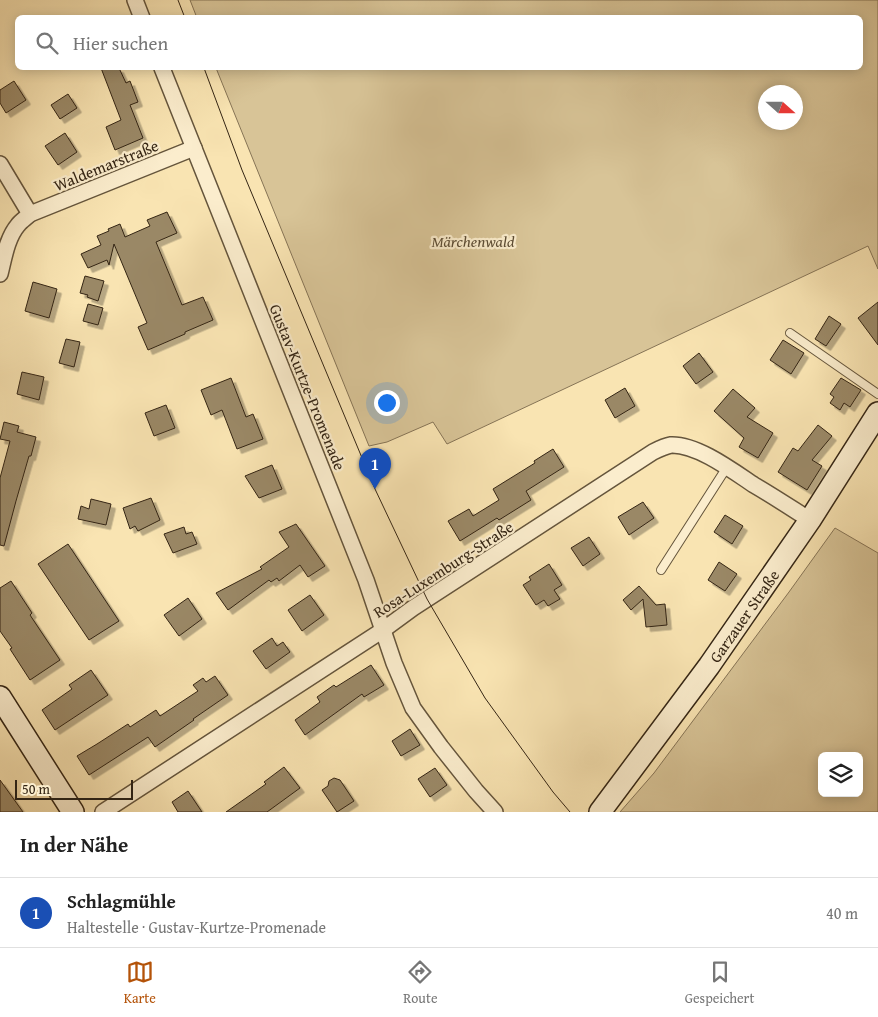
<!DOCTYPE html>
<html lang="de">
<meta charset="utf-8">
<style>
body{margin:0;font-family:"Gentium Book Plus",serif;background:#f2f2f2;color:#222}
.controls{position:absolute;right:15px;bottom:15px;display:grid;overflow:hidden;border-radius:8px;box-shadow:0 2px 12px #0003}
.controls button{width:45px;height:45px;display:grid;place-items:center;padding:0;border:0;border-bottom:1px solid #e0e0e0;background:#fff;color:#222;font:25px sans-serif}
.compass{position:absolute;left:758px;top:85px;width:45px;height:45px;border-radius:50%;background:#fff;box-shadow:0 2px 12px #0003;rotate:111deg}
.scale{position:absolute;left:15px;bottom:12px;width:118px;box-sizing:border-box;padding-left:5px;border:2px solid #342514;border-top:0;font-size:14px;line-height:18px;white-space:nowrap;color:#342514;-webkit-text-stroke:4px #fbedcd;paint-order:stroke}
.you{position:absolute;left:386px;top:402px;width:18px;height:18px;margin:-12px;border:4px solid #fff;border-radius:50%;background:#1a73e8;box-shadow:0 0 0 8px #1a73e833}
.badge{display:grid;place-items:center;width:32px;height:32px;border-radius:50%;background:#b45309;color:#fff;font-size:16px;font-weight:700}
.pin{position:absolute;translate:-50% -41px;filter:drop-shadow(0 1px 2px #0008)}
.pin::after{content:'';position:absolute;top:26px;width:18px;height:15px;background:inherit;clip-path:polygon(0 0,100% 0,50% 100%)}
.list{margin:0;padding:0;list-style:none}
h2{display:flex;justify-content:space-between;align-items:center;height:65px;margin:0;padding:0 20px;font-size:21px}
h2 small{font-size:16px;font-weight:400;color:#767676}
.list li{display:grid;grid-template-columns:32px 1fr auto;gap:15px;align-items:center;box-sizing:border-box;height:70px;padding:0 20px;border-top:1px solid #e0e0e0}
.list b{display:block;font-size:19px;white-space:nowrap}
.list p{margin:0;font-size:16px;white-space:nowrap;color:#767676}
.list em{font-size:16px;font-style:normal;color:#767676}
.icon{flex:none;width:28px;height:28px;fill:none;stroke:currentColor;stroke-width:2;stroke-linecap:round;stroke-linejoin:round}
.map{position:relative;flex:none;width:878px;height:812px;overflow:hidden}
.search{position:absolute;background:#fff;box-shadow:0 2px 12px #0003;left:15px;right:15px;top:15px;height:55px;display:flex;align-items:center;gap:12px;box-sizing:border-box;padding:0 18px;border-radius:8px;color:#767676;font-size:19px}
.sheet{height:135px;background:#fff}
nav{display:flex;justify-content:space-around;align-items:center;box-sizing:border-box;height:70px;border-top:1px solid #e0e0e0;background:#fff;font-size:14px;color:#767676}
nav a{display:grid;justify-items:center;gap:2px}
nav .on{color:#b45309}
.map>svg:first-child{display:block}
.green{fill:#d8c497;stroke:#867456;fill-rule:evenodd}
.building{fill:#9a8866;stroke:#342514;filter:url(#shadow)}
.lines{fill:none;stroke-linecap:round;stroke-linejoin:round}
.lane-casing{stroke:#65553c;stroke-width:10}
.street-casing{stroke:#65553c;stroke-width:18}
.secondary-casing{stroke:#342514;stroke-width:24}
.lane{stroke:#fbedcd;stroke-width:8}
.street{stroke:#fbedcd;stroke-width:15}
.secondary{stroke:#fbedcd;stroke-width:21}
.tram{stroke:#342514;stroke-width:1}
.labels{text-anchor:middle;stroke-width:4.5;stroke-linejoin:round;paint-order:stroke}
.street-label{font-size:16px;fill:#342514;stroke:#fbedcd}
.park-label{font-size:16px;font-style:italic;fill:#5d4d35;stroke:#fbedcd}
</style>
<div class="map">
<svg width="878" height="812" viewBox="0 0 878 812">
<defs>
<filter id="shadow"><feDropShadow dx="4.5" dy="4.5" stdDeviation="0" flood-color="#0004"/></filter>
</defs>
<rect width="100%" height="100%" fill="#f9e4b2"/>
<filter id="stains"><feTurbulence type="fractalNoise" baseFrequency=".004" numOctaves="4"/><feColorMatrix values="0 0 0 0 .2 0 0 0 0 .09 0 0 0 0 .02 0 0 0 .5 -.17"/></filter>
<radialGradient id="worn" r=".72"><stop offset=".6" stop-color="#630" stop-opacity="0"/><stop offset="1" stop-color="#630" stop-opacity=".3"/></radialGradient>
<g class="green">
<path d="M190,0H878V269L868,246L447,444L433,422L387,442L369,446L216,68H860V18H197ZM766,92H796V122H766Z"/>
<path d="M835,528L878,553V812H620L654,773L789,592ZM822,756H859V793H822Z"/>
</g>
<g class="building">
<path d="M101,68H119L126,83L130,81L138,102L130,105L143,138L115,150L106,127L121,120Z"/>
<path d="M14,81L26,100L6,113L0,103V90Z"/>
<path d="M68,94L77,108L60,119L51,105Z"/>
<path d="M65,133L77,152L58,165L45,146Z"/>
<path d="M167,212L177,233L156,242L182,305L203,297L213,320L185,332V334L148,350L138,327L147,323L114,244L109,265L107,260L88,268L81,254L101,245L97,236L109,231L108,229L120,224L125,237L150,226L147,220Z"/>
<path d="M85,276L104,281L98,301L87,297L88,295L80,293Z"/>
<path d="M33,282L57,289L49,318L25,311Z"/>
<path d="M878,302V345L858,318Z"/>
<path d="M88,304L103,308L98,325L83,321Z"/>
<path d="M829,316L841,324L826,346L815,339Z"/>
<path d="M66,339L80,342L74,367L59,363Z"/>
<path d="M783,340L804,353L791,374L770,360Z"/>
<path d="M699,353L713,372L696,384L683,366Z"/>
<path d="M22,372L44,377L39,400L17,394Z"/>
<path d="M231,378L246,417L253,414L263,439L237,449L222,410L211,415L201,390Z"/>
<path d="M841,378L861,390L850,407L844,403L840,410L830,403L834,397L830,394Z"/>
<path d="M625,388L635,406L615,418L605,400Z"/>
<path d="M733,389L755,408L747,417L773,433L758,458L739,447L744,438L714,411Z"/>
<path d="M166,405L175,428L154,436L145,413Z"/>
<path d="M4,422L19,426L17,432L36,437L31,456H29L16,501L4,546L0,545V478L10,441L0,439Z"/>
<path d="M818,425L832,436L812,460L822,466L807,490L778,472L793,448L798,451Z"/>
<path d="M553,449L564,467L526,491L531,500L499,520L497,518L460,541L448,521L469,509L473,516L499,500L493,489L535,463L534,461Z"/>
<path d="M272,465L282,489L259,498L245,476Z"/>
<path d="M151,498L160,520L138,531L135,526L130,529L123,508Z"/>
<path d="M91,499L111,504L106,525L78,519L81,506L89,509Z"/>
<path d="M643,502L654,518L629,535L618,517Z"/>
<path d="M725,515L743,526L732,544L714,532Z"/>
<path d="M296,524L325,566L308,577L300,565L279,581L277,578L271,582L269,580L228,610L216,593L262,569L260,567L289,547L279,532Z"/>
<path d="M184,527L186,534L192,532L197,544L173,553L164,534Z"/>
<path d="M589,537L600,554L583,566L571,548Z"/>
<path d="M68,544L119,621L89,640L38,564Z"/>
<path d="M719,562L737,574L725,591L708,580Z"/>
<path d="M549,564L562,585L554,590L560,599L548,606L544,600L536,605L523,585L531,580L529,577Z"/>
<path d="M11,581L32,613L30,615L60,660L30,680L10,649L12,648L0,631V588Z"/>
<path d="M639,586L656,605L665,604L667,625L646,627L643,599L631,610L623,600Z"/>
<path d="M310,595L324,615L302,631L288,610Z"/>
<path d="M188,598L202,619L179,636L164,615Z"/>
<path d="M272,638L277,646L283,642L290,652L266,669L253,651Z"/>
<path d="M371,665L384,685L364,697L362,694L305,735L295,720L320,702L317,697L334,685L336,687Z"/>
<path d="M91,670L108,695L55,730L42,710L72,689L69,685Z"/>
<path d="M215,676L228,695L193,719L194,720L155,747L148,737L89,775L77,756L97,744L128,724L130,727L156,710L160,716L198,691L193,685L203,678L206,682Z"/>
<path d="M410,729L420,745L401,756L392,741Z"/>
<path d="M284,767L300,788L267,812H226L266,784L264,782Z"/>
<path d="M435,768L447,785L430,797L418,779Z"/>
<path d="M334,778L340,780L354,801L337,812L322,790L328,786L329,781Z"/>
<path d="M0,780L23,812H0Z"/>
<path d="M188,791L202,812H178L172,802Z"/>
</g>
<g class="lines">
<g class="lane-casing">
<g id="lane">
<path d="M790,333L878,394"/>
<path d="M661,570L727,467"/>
</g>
</g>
<g class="street-casing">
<g id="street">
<path d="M135,0L142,18"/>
<path d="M162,68L366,580L394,663L413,708L441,747L476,791L495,812"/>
<path d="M0,164L30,214"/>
<path d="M0,274C4,258 7,238 18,225C21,221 26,218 30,214L194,148"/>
<path d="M103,812L383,630L413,608L653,452C659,449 665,446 671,445C697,444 733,471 754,485C773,496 791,508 810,520"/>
</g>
</g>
<g class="secondary-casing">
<g id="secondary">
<path d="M0,697L73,812"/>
<path d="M600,812L709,666L810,520L878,413"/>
</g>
</g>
<use href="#lane" class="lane"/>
<use href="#street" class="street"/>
<use href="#secondary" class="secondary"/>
<g class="tram">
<path d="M178,0L185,18"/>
<path d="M204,68L242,170L375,489L427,599L485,698L553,792L570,812"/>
</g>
</g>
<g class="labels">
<g class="street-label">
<text transform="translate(106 165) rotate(-22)" y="6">Waldemarstraße</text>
<text transform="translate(308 387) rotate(68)" y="6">Gustav-Kurtze-Promenade</text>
<text transform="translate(443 569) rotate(-33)" y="6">Rosa-Luxemburg-Straße</text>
<text transform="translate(744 616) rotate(-55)" y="6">Garzauer Straße</text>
</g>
<g class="park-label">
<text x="473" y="247">Märchenwald</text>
</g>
</g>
<rect width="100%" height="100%" filter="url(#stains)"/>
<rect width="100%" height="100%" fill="url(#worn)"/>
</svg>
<div class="controls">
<button><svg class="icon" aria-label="layers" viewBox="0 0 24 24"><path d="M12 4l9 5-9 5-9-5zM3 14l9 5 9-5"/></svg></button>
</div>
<svg class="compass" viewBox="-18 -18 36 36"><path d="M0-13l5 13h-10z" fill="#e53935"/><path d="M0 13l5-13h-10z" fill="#767676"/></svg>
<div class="scale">50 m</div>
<div class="you"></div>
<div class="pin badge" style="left:375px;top:489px;background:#1a4fb4">1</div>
<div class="search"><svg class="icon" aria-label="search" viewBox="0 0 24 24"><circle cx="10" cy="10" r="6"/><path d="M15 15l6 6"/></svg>Hier suchen</div>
</div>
<section class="sheet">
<h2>In der Nähe<small></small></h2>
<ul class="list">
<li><span class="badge" style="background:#1a4fb4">1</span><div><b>Schlagmühle</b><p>Haltestelle · Gustav-Kurtze-Promenade</p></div><em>40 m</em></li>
</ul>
</section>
<nav>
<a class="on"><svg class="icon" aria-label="map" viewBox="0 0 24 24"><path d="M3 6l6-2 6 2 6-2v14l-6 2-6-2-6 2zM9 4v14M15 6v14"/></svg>Karte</a>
<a><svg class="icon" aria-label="directions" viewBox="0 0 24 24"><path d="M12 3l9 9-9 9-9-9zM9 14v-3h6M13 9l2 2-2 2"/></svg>Route</a>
<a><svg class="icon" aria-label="saved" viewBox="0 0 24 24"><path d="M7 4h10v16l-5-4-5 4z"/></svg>Gespeichert</a>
</nav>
